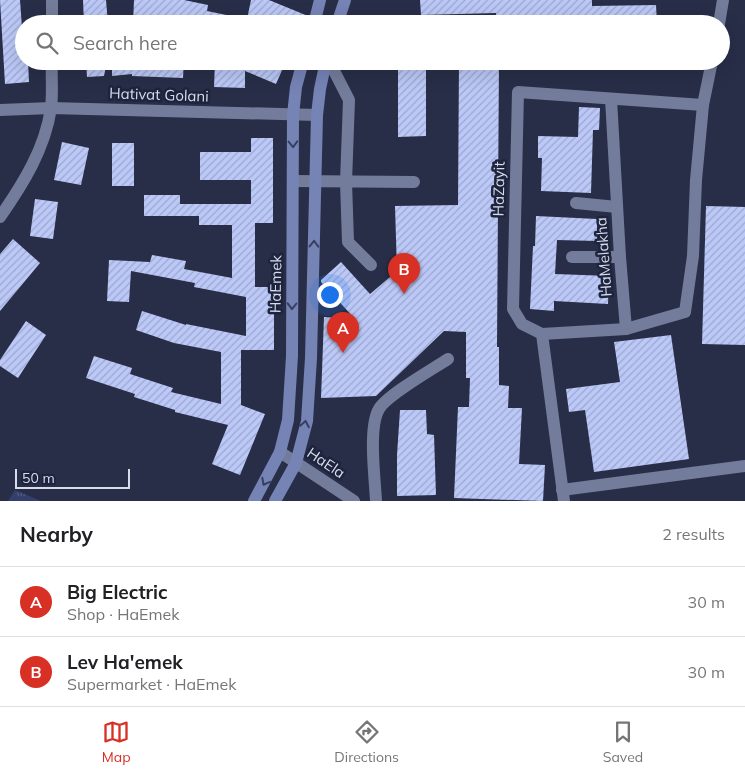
<!DOCTYPE html>
<meta charset="utf-8">
<style>
body{margin:0;font-family:Mulish,sans-serif;background:#f2f2f2;color:#202124}
.scale{position:absolute;left:15px;bottom:12px;width:115px;box-sizing:border-box;padding-left:5px;border:2px solid #d7dced;border-top:0;font-size:14px;line-height:18px;white-space:nowrap;color:#d7dced;-webkit-text-stroke:4px #1e243d;paint-order:stroke}
.you{position:absolute;left:329px;top:294px;width:18px;height:18px;margin:-12px;border:4px solid #fff;border-radius:50%;background:#1a73e8;box-shadow:0 0 0 8px #1a73e833}
.badge{display:grid;place-items:center;width:32px;height:32px;border-radius:50%;background:#d93025;color:#fff;font-size:16px;font-weight:700}
.pin{position:absolute;translate:-50% -41px;filter:drop-shadow(0 1px 2px #0008)}
.pin::after{content:'';position:absolute;top:26px;width:18px;height:15px;background:inherit;clip-path:polygon(0 0,100% 0,50% 100%)}
.list{margin:0;padding:0;list-style:none}
h2{display:flex;justify-content:space-between;align-items:center;height:65px;margin:0;padding:0 20px;font-size:21px}
h2 small{font-size:16px;font-weight:400;color:#757577}
.list li{display:grid;grid-template-columns:32px 1fr auto;gap:15px;align-items:center;box-sizing:border-box;height:70px;padding:0 20px;border-top:1px solid #e0e0e0}
.list b{display:block;font-size:19px;white-space:nowrap}
.list p{margin:0;font-size:16px;white-space:nowrap;color:#757577}
.list em{font-size:16px;font-style:normal;color:#757577}
.icon{flex:none;width:28px;height:28px;fill:none;stroke:currentColor;stroke-width:2;stroke-linecap:round;stroke-linejoin:round}
.map{position:relative;flex:none;width:745px;height:501px;overflow:hidden}
.search{position:absolute;background:#fff;box-shadow:0 5px 20px #0002;left:15px;right:15px;top:15px;height:55px;display:flex;align-items:center;gap:12px;box-sizing:border-box;padding:0 18px;border-radius:28px;color:#757577;font-size:19px}
.sheet{height:205px;background:#fff}
nav{display:flex;justify-content:space-around;align-items:center;box-sizing:border-box;height:70px;border-top:1px solid #e0e0e0;background:#fff;font-size:14px;color:#757577}
nav a{display:grid;justify-items:center;gap:2px}
nav .on{color:#d93025}
.map>svg:first-child{display:block}
.park{fill:url(#park-tufts)}
.building{fill:url(#building-hatch)}
.lines{fill:none;stroke-linecap:round;stroke-linejoin:round}
.minor{stroke:#737c9a;stroke-width:12}
.tertiary{stroke:#737c9a;stroke-width:12}
.secondary{stroke:#7683b5;stroke-width:12}
.oneway{stroke:#384061}
.labels{text-anchor:middle;stroke-width:5;stroke-linejoin:round;paint-order:stroke}
.street-label{font-size:15px;fill:#d7dced;stroke:#1e243d}
</style>
<div class="map">
<svg width="745" height="501" viewBox="0 0 745 501">
<defs>
<pattern id="park-tufts" width="24" height="20" patternUnits="userSpaceOnUse" patternTransform="scale(1.25)"><rect width="24" height="20" fill="#353f6b"/><path d="M3 7l-1-3M5 7V3M7 7l1-3M15 17l-1-3M17 17v-4M19 17l1-3" fill="none" stroke="#525a80"/></pattern>
<pattern id="building-hatch" width="6" height="6" patternUnits="userSpaceOnUse" patternTransform="scale(1.25)"><rect width="6" height="6" fill="#bcc9f8"/><path d="M-1 1l2-2M0 6l6-6M5 7l2-2" fill="none" stroke="#9da7cc"/></pattern>
</defs>
<rect width="100%" height="100%" fill="#282e48"/>
<path class="park" d="M15,490L41,501H8Z"/>
<g class="building">
<path d="M0,0H20L22,28H24V61H28L29,82L5,84Z"/>
<path d="M83,0H106L108,24H84Z"/>
<path d="M134,0H184L208,5L207,11L241,18L240,24H184L152,17V24H133Z"/>
<path d="M251,0H269L308,16L306,24H246Z"/>
<path d="M420,0H592V6L656,5L657,24H496V13L421,15Z"/>
<path d="M86,61H107L104,76L87,77Z"/>
<path d="M112,61H184L183,78L132,76V74L112,76Z"/>
<path d="M215,61H286L276,84L245,71V88L214,87Z"/>
<path d="M398,61H426V136L398,137Z"/>
<path d="M459,61H499L497,347H499V385L509,386L508,408H522L519,464L545,465L543,501L454,498L458,407H469L470,378H466V332L444,331L376,396L321,398L324,317L355,319L321,282V280L341,262L370,294L397,271L395,206L458,205Z"/>
<path d="M579,107L600,108L599,130H593L591,193L541,191L542,158H538V136L578,137Z"/>
<path d="M251,138H273V223H255V287H274V350H241V405L265,414L240,475L212,464L228,425L175,412V410L134,397L135,394L86,378L94,356L132,368L130,374L173,388L171,392L221,404V352L174,343L136,330L142,311L186,325V324L246,336V297L194,287L195,283L131,271L129,302L107,301L109,260L150,262L152,255L186,261L184,269L232,278V225H199V216H144V195H180V204H251V180H200V152H251Z"/>
<path d="M62,142L89,148L81,185L54,180Z"/>
<rect x="112" y="143" width="22" height="43"/>
<path d="M35,199L58,202L53,239L30,236Z"/>
<path d="M706,206L745,207V345L702,344Z"/>
<path d="M536,216L597,219V241L557,240L555,274L609,276L608,304L554,301V311L530,309L533,246H535Z"/>
<path d="M13,239L40,263L0,311V254Z"/>
<path d="M26,321L46,335L18,378L0,366V360Z"/>
<path d="M671,335L689,459L594,472L585,410L569,412L566,389L620,382L614,342Z"/>
<path d="M400,410H426L427,434L434,435L436,495L397,496V455Z"/>
</g>
<g class="lines">
<g class="minor">
<path d="M52,24V0"/>
<path d="M719,24L723,0"/>
<path d="M329,61L349,100L346,182L348,242L371,265"/>
<path d="M294,181L414,182"/>
<path d="M576,203L617,207"/>
<path d="M0,217C23,184 45,149 51,108C53,93 51,76 52,61"/>
<path d="M572,257H620"/>
<path d="M626,329L685,312L693,256L696,180L703,105"/>
<path d="M542,334L626,329L620,257L611,99"/>
<path d="M562,490L745,466"/>
<path d="M376,501C375,479 368,427 379,409C387,395 433,369 448,359"/>
<path d="M564,501L542,334L522,324L513,309L518,92L703,105L712,61"/>
</g>
<g class="tertiary">
<path d="M0,110L51,108L317,115"/>
<path d="M280,452L354,501"/>
</g>
<g class="secondary">
<path d="M314,24L320,0"/>
<path d="M337,24L345,0"/>
<path d="M254,501L280,452L288,420L292,356L293,115L296,87L303,61"/>
<path d="M275,501L296,463L307,421L311,358L317,115L320,89L326,61"/>
</g>
</g>
<defs><path id="oneway-chevron" d="M-2-3.5L2.5 0L-2 3.5" fill="none" stroke-width="1.6" stroke-linecap="round" stroke-linejoin="round" transform="scale(1.25)"/></defs>
<g class="oneway">
<use href="#oneway-chevron" transform="translate(293 144) rotate(89)"/>
<use href="#oneway-chevron" transform="translate(314 244) rotate(-89)"/>
<use href="#oneway-chevron" transform="translate(292 306) rotate(91)"/>
<use href="#oneway-chevron" transform="translate(305 424) rotate(-80)"/>
<use href="#oneway-chevron" transform="translate(265 482) rotate(118)"/>
</g>
<g class="labels">
<g class="street-label">
<text transform="translate(159 95) rotate(2)" y="5">Hativat Golani</text>
<text transform="translate(499 189) rotate(-89)" y="5">HaZayit</text>
<text transform="translate(604 257) rotate(-94)" y="5">HaMelakha</text>
<text transform="translate(276 284) rotate(-89)" y="5">HaEmek</text>
<text transform="translate(326 463) rotate(34)" y="5">HaEla</text>
</g>
</g>
</svg>
<div class="scale">50 m</div>
<div class="you"></div>
<div class="pin badge" style="left:343px;top:353px">A</div>
<div class="pin badge" style="left:404px;top:294px">B</div>
<div class="search"><svg class="icon" aria-label="search" viewBox="0 0 24 24"><circle cx="10" cy="10" r="6"/><path d="M15 15l6 6"/></svg>Search here</div>
</div>
<section class="sheet">
<h2>Nearby<small>2 results</small></h2>
<ul class="list">
<li><span class="badge">A</span><div><b>Big Electric</b><p>Shop · HaEmek</p></div><em>30 m</em></li>
<li><span class="badge">B</span><div><b>Lev Ha'emek</b><p>Supermarket · HaEmek</p></div><em>30 m</em></li>
</ul>
</section>
<nav>
<a class="on"><svg class="icon" aria-label="map" viewBox="0 0 24 24"><path d="M3 6l6-2 6 2 6-2v14l-6 2-6-2-6 2zM9 4v14M15 6v14"/></svg>Map</a>
<a><svg class="icon" aria-label="directions" viewBox="0 0 24 24"><path d="M12 3l9 9-9 9-9-9zM9 14v-3h6M13 9l2 2-2 2"/></svg>Directions</a>
<a><svg class="icon" aria-label="saved" viewBox="0 0 24 24"><path d="M7 4h10v16l-5-4-5 4z"/></svg>Saved</a>
</nav>
